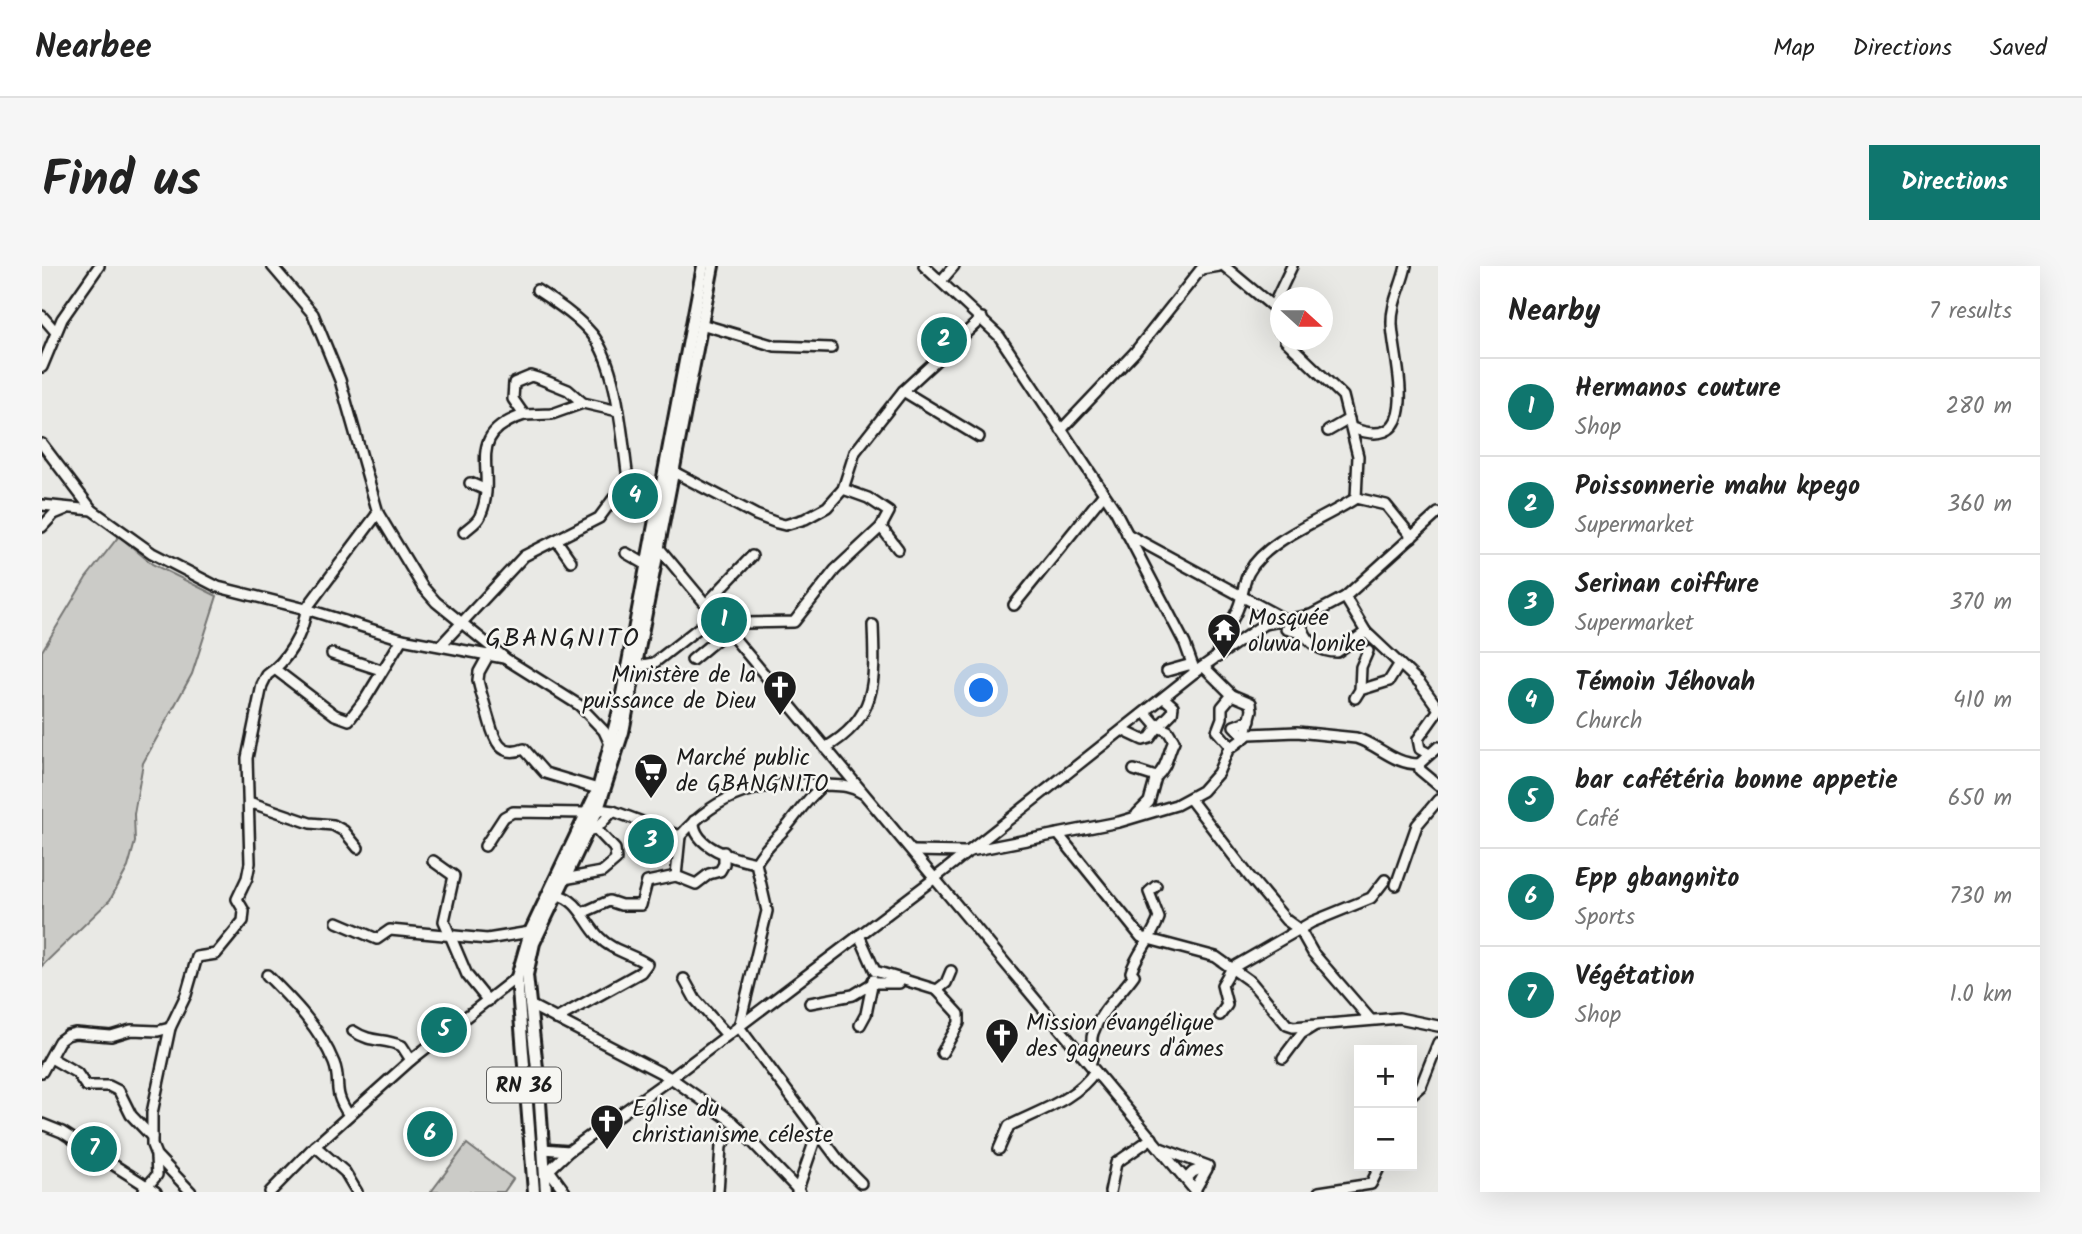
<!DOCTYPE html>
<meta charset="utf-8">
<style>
body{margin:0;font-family:Kalam,sans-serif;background:#f6f6f6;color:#222}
.controls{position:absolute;right:21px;bottom:21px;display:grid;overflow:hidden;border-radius:0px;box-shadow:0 7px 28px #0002}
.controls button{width:63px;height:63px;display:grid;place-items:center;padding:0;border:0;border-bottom:2px solid #e0e0e0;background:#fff;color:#222;font:35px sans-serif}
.compass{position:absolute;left:1228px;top:21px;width:63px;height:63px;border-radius:50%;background:#fff;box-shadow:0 7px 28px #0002;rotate:111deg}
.you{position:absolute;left:940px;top:425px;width:24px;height:24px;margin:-18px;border:5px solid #fff;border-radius:50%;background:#1a73e8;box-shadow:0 0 0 10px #1a73e833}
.badge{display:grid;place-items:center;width:46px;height:46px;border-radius:50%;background:#0f766e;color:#fff;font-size:23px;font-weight:700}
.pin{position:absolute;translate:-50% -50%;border:4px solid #fff;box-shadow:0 2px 7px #0006}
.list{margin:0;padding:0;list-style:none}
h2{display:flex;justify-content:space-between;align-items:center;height:91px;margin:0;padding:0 28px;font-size:30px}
h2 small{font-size:23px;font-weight:400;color:#767676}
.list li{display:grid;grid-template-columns:46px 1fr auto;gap:21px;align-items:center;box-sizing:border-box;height:98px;padding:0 28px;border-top:2px solid #e0e0e0}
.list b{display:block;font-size:26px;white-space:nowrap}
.list p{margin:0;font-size:23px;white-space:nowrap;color:#767676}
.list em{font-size:23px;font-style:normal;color:#767676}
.map{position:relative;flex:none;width:1396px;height:926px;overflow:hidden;border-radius:0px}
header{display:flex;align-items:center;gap:42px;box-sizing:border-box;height:98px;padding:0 35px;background:#fff;border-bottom:2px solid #e0e0e0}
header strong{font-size:33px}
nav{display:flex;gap:38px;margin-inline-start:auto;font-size:24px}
.intro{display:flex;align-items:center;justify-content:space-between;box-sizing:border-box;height:168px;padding:0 42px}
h1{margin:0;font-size:49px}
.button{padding:18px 32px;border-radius:0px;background:#0f766e;color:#fff;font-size:24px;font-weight:700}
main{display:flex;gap:42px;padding:0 42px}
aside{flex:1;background:#fff;border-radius:0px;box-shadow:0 7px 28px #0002}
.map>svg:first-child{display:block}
.green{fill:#cbcbc7;stroke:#747472;stroke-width:2}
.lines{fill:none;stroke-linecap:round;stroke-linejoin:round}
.minor-casing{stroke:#1c1c1c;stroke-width:14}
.major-casing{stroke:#1c1c1c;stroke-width:16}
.minor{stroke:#f6f6f2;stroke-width:9}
.major{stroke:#f6f6f2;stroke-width:10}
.labels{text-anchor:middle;stroke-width:5;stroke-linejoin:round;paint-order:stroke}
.shield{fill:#f6f6f2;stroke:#5d5d5c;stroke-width:2}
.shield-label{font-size:21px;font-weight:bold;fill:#1c1c1c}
.poi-label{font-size:23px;fill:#1c1c1c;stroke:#f6f6f2;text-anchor:start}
.quarter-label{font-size:26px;letter-spacing:2px;fill:#1c1c1c;stroke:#f6f6f2}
</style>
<header>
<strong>Nearbee</strong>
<nav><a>Map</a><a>Directions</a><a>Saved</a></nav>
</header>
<div class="intro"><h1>Find us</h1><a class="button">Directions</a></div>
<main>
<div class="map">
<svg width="1396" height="926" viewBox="0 0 1396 926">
<rect width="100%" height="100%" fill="#e9e9e5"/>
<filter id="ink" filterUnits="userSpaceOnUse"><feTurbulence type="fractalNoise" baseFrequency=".0143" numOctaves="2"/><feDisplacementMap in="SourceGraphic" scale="14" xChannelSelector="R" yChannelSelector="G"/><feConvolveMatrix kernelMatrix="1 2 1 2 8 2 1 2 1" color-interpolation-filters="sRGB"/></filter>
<g filter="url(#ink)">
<g class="green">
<path d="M77,270L110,298L175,330L150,408L101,497L92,548L93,576L86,601L68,634L0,700V385L44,312Z"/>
<path d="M425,878L471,913L462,926H389Z"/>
</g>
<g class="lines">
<g class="minor-casing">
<g id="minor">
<path d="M230,0L271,48L298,114L336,247L380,320L394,336L464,393L537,439L562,465L568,478"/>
<path d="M882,0L957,70L1073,244L1143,378L1153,406"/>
<path d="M1182,0L1235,44L1238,65"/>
<path d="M899,15L912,0"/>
<path d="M1231,40L1250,0"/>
<path d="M0,50L13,65"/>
<path d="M659,58L733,80L789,82"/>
<path d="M1243,74L1301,130L1316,190L1314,232"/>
<path d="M0,101L20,53L57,0"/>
<path d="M861,125L937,171"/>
<path d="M541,137L510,148L482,149L471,133L472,117L489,110L499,113L526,124L541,137L576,145"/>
<path d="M1310,162C1384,190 1351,93 1350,58C1349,37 1360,20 1364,0"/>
<path d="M1019,164L1093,86L1159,3L1177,0"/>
<path d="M1286,165L1307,153"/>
<path d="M0,178L50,244"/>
<path d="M632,206L714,249L735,257L743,259L763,253L785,241L801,223L813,186L861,125L940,52"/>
<path d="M586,213L616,231"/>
<path d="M428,217L442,223"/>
<path d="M801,223L826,232L847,246L839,261L856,283"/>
<path d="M0,239L50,244L110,287L176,321L264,343L360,373L462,392"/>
<path d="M0,261L12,248L24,243"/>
<path d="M422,266C427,261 435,257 438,250C458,206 418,170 482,149"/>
<path d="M1085,268L1240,352"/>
<path d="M515,275L529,295"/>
<path d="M617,282L1154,926"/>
<path d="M584,287L605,299"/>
<path d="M1303,331L1324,366L1378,417L1396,442"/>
<path d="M664,338L710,290"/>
<path d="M972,339L1061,229"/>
<path d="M1244,363L1262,368"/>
<path d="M1261,363C1266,378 1280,386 1295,386L1324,366"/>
<path d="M399,379L482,290L557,252L586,213C580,172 576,100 550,68C535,50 514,37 495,24"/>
<path d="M290,388L339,404"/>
<path d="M447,388L437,406L436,414C438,425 442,435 445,447C451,466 454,494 482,483L503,507L556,523"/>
<path d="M1176,391C1173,372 1190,360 1196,342C1201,331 1201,316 1207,306C1225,273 1283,253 1314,232L1344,239L1370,271"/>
<path d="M650,394L685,365"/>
<path d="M595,400L612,397L672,350L704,357L752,356L793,304L839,261"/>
<path d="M1162,401L1190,429L1209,437L1210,444L1203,471"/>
<path d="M234,404L293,449L307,454L324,432L360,373"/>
<path d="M1125,405L1150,398"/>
<path d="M1318,424L1347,415L1357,399"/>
<path d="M1313,432L1318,424L1319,401L1326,385"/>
<path d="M1104,447L1116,461L1130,447L1131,440L1122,432"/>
<path d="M1082,465L1101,474L1108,472L1116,461L1126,465L1132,475C1125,489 1126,500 1114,511L1092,504"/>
<path d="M1203,471L1192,460L1208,454"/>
<path d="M1189,481L1175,465L1180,452V441L1190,429"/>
<path d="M783,482C836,452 833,414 831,359"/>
<path d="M1387,488L1378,483L1376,473L1396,445"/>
<path d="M1377,498L1378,504L1396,519"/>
<path d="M781,519C767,531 758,544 747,558C735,573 725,578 714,597L725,645L697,761L798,896L819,917"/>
<path d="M1148,533L1207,610L1244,654L1258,664L1271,687L1328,753"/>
<path d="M207,536L268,557L291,559L302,565L316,582"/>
<path d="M556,543L571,545L638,570L634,610L654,618L667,608L678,605L682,598V586"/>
<path d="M1095,548L1107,536L1114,511"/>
<path d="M652,555C651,581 692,593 714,597"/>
<path d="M548,564L554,563L571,545"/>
<path d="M1016,568L1099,671L1174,691L1209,716L1245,759L1251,761L1357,752L1396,760"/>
<path d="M638,570C677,526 721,514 779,519C794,520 807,518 820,527"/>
<path d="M443,580L462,551L471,546L544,547L548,542"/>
<path d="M872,585L923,586L1077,556L1134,539L1160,525L1176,507L1186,484L1207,468L1255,466L1314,472C1337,479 1351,498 1377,498L1396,481"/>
<path d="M391,595L412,610L402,655L425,709L446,735"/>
<path d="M522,613L560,606L574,594L573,583L554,563"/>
<path d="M1354,619L1375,559L1396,534"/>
<path d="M540,647L567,635L579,639H599L605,616L634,610"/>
<path d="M295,656L335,673L348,664L445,673L488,666"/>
<path d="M817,669L833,705L895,724L904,717L909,705"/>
<path d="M225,709C251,735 278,762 292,797C300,817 289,824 307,849"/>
<path d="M642,713L653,733L685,769"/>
<path d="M895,724L917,748V757L900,787"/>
<path d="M768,737L811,729L831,717H857"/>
<path d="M488,739L629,812L691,856L758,926"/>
<path d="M1178,749L1185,739L1180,719L1190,702L1270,656L1329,632L1343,614"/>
<path d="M514,753L599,706L605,698C590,688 570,685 557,671C543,657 537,633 515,629"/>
<path d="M818,759L824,748L831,714"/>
<path d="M311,765C331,778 339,771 360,780L369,794"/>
<path d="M9,792L35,807L44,820H67L77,825L89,849L110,871"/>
<path d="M1241,792L1259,768L1272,760"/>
<path d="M1048,798C1054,787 1047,778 1051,767C1059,743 1078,729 1092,709L1089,706C1094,689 1110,672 1117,652L1107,626L1114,620"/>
<path d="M0,806L17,775L25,769L33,767L69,770L89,764L116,765L128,762"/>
<path d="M1370,828L1379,820L1396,777"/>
<path d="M0,858L20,866L114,926"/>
<path d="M273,880L303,906L315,926"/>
<path d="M1118,882L1166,900L1151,906L1144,913"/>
<path d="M501,883L527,885"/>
<path d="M957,883L967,860C996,845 1034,834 1053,805"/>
<path d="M507,904L523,926"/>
<path d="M504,907L527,885L629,812L893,612L1153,406L1222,358L1269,349L1303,331L1396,247"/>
<path d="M102,924L115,909L114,891"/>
<path d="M1153,924L1165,903"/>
<path d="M149,926L114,889L110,879V847L128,762L144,729L155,691L174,688L201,655L202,645L195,633L205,612L208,597L205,492L220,419L225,409C244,396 262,368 264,343L336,247"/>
<path d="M228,926L273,880L369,794L475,711"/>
<path d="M676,926L679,880L695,860"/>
<path d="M755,926L776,865"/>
<path d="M1068,926L1074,897L1110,872"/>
<path d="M1277,926L1329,918L1338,900"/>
</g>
</g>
<g class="major-casing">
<g id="major">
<path d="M492,926L475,711L488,666L556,523L577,444L661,0"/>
<path d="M504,926L497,821L485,709L492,677L556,543L581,466L671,0"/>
</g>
</g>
<use href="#minor" class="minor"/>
<use href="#major" class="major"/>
</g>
</g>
<defs>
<g id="temple-pin" transform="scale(1.75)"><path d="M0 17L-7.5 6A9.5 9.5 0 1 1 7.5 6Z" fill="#1c1c1c" stroke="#f6f6f2"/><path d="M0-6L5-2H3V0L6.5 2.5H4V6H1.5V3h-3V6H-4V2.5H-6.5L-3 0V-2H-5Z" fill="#fff"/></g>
<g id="church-pin" transform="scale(1.75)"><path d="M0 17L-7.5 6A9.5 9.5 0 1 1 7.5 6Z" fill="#1c1c1c" stroke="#f6f6f2"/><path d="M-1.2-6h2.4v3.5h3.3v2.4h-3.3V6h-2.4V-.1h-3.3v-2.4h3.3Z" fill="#fff"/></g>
<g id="supermarket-pin" transform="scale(1.75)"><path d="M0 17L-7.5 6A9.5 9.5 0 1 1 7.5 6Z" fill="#1c1c1c" stroke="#f6f6f2"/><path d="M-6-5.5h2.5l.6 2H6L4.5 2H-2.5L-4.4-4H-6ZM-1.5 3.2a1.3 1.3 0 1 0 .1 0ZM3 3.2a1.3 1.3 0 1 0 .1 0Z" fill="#fff"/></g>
</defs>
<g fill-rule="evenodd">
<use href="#temple-pin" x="1182" y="364"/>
<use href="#church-pin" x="738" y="421"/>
<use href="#supermarket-pin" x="609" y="504"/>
<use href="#church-pin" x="960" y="769"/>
<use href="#church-pin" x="565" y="855"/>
</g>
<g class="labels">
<rect class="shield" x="445" y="801.5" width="74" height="35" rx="5"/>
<g class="shield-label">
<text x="482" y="826">RN 36</text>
</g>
<g class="poi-label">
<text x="1206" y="359">Mosquée<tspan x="1206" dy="26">oluwa lonike</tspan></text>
<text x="714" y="416" text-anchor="end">Ministère de la<tspan x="714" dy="26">puissance de Dieu</tspan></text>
<text x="634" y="499">Marché public<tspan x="634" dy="26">de GBANGNITO</tspan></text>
<text x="984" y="764">Mission évangélique<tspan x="984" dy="26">des gagneurs d'âmes</tspan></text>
<text x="590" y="850">Eglise du<tspan x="590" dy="26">christianisme céleste</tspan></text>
</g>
<g class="quarter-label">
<text x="521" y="380">GBANGNITO</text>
</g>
</g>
</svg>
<div class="controls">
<button>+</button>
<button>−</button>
</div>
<svg class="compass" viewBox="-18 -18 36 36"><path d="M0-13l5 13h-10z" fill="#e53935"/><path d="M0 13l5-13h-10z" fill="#767676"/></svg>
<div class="you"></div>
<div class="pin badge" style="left:682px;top:354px">1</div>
<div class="pin badge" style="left:902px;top:74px">2</div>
<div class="pin badge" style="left:609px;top:575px">3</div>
<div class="pin badge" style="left:593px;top:230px">4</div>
<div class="pin badge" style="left:402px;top:764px">5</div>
<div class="pin badge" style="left:388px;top:868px">6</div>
<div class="pin badge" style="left:52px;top:883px">7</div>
</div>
<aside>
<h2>Nearby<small>7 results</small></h2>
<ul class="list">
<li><span class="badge">1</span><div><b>Hermanos couture</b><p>Shop</p></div><em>280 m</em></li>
<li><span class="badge">2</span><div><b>Poissonnerie mahu kpego</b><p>Supermarket</p></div><em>360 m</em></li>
<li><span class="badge">3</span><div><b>Serinan coiffure</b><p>Supermarket</p></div><em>370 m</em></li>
<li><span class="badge">4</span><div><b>Témoin Jéhovah</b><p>Church</p></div><em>410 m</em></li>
<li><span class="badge">5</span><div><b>bar cafétéria bonne appetie</b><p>Café</p></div><em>650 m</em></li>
<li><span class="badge">6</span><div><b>Epp gbangnito</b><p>Sports</p></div><em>730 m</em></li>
<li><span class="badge">7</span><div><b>Végétation</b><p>Shop</p></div><em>1.0 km</em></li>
</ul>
</aside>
</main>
